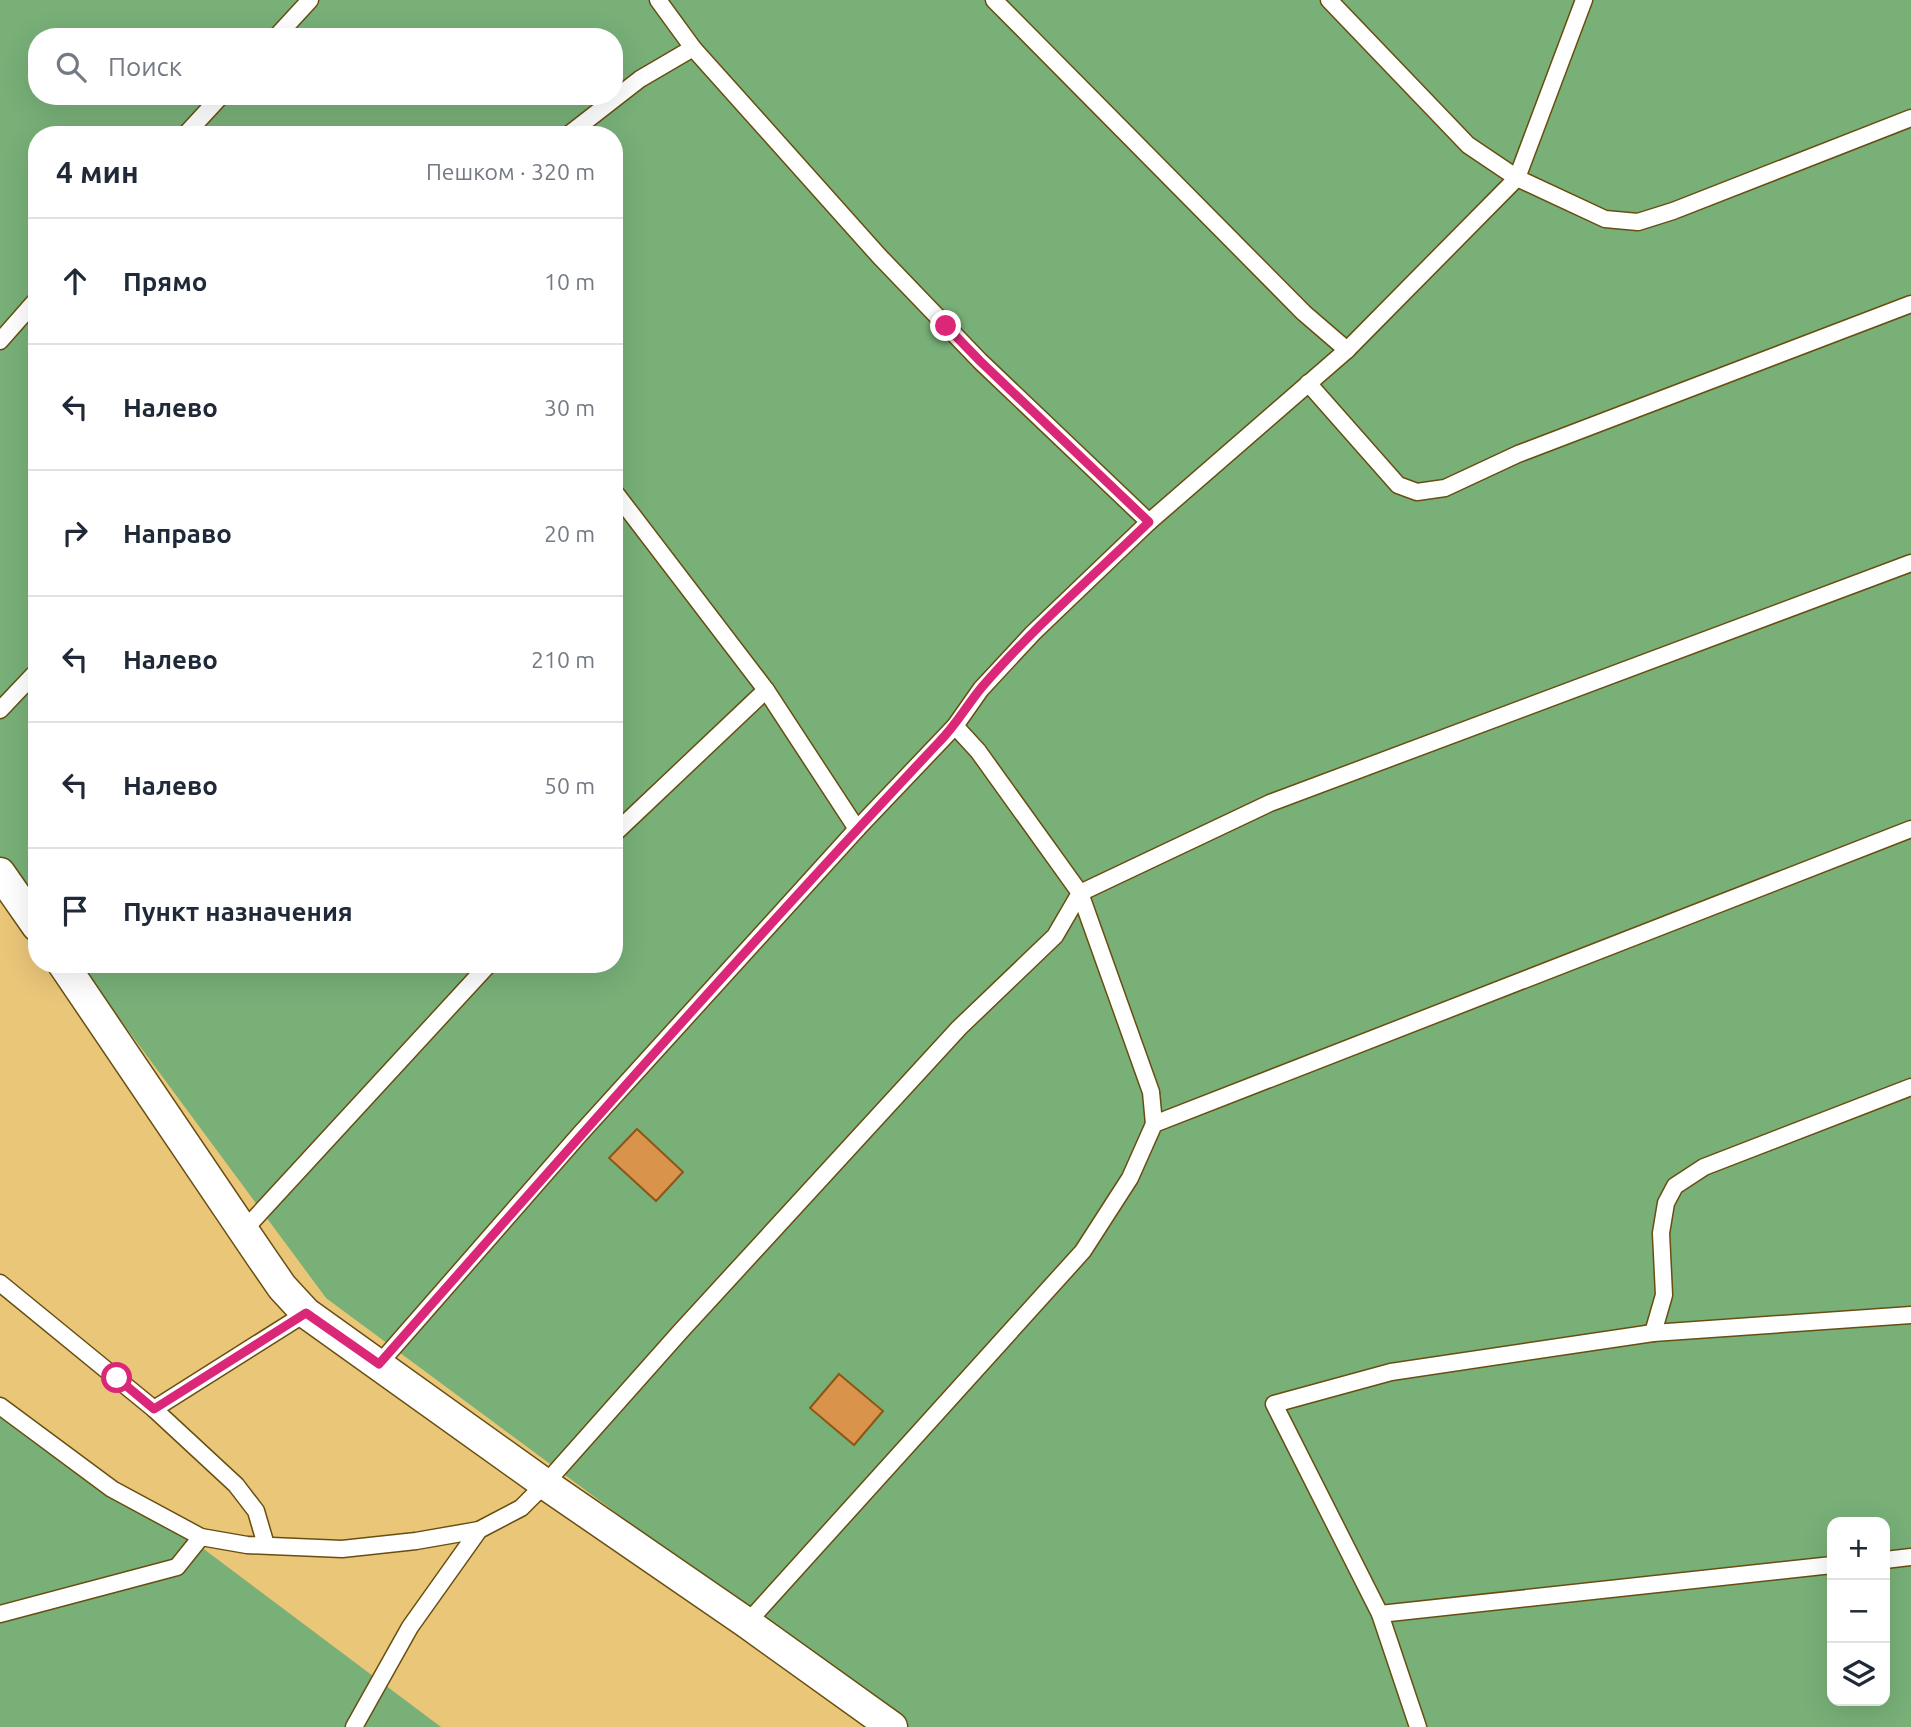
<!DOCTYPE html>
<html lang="ru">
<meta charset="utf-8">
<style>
body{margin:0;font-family:Ubuntu,sans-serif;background:#f6f6f7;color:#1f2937}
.controls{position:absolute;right:21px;bottom:21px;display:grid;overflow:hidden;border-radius:14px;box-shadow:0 7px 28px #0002}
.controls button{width:63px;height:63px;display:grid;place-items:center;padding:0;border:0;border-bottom:2px solid #e0e1e3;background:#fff;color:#1f2937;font:35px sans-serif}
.stop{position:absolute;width:21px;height:21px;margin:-16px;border:5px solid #db2777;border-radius:50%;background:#fff}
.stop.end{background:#db2777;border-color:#fff;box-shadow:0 2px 7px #0008}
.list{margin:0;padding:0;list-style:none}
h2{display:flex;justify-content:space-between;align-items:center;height:91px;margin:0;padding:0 28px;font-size:30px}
h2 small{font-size:23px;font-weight:400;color:#747a83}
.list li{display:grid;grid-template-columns:46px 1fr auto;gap:21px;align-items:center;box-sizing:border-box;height:126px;padding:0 28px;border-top:2px solid #e0e1e3}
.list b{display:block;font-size:26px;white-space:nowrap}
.list em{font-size:23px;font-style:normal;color:#747a83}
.icon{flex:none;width:38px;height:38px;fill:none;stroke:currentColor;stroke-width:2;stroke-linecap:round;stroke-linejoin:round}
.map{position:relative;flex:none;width:1911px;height:1727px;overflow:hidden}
.search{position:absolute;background:#fff;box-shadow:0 7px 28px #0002;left:28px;top:28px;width:595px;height:77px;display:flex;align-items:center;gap:18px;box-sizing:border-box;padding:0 24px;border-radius:28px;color:#747a83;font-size:26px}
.panel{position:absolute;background:#fff;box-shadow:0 7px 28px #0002;left:28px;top:126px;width:595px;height:847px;border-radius:28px}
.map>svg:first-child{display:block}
.green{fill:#78b078;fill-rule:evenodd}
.building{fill:#da934a;stroke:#8c5616;stroke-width:2}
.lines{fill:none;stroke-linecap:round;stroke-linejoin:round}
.lane-casing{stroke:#684e10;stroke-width:19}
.street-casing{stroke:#684e10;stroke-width:33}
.lane{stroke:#fff;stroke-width:16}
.street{stroke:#fff;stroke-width:30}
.route{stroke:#db2777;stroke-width:9}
</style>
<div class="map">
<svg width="1911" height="1727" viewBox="0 0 1911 1727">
<rect width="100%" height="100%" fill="#eac679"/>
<g class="green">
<path d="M0,0H1911V1727H905L326,1298L79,964H614V135H37V908L0,858ZM37,37H614V96H37ZM1832,1522H1885V1701H1832Z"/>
<path d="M0,1396L441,1727H0Z"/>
</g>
<g class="building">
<path d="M637,1129L683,1172L656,1201L609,1158Z"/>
<path d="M839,1374L883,1411L854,1445L810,1408Z"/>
</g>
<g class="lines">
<g class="lane-casing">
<g id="lane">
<path d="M658,0L693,48L880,257L980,361L1149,522"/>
<path d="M994,0L1304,313L1347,350"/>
<path d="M1329,0L1468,145L1517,178L1605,219L1638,222L1673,211L1911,118"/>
<path d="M276,37L310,0"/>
<path d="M185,135L221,96"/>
<path d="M568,135L640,79L693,48"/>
<path d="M0,341L37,299"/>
<path d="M1308,383L1398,485L1417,492L1445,488L1518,454L1911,304"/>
<path d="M614,491L766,690L857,829"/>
<path d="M0,710L37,671"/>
<path d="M955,726L978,751L1080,893L1151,1092L1154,1124"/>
<path d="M614,834L766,690"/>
<path d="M244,1230L489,964"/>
<path d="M0,1283L154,1409L236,1485L256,1511L266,1545"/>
<path d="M1653,1333L1664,1295L1661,1233L1666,1203L1675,1186L1704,1167L1911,1087"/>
<path d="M379,1364L580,1134L857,829L955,726L981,689L1033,633L1149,522L1347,350L1517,178L1584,0"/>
<path d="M0,1406L112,1489L201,1537L247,1545L342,1549L416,1541L479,1530"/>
<path d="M154,1409L306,1313"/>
<path d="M1885,1560L1911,1557"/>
<path d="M0,1614L177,1567L201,1537"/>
<path d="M1380,1614L1832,1565"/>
<path d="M747,1623L1083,1251L1130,1178L1154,1124L1911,829"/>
<path d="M354,1727L410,1627L479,1530L521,1508L545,1484L680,1332L959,1028L1055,936L1080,893L1270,803L1911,563"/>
<path d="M1418,1727L1380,1614L1274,1404L1391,1372L1653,1333L1911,1315"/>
</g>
</g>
<g class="street-casing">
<g id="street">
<path d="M0,873L37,926"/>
<path d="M63,964L262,1258L282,1287L306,1313L545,1484L747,1623L892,1727"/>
</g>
</g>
<use href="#lane" class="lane"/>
<use href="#street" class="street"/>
</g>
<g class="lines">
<path class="route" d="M117,1378L154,1409L306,1313L379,1364C564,1154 748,945 940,741C956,725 967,705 982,687C1033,628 1093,576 1149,522L980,361L946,326"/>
</g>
</svg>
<div class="controls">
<button>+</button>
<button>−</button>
<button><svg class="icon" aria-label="layers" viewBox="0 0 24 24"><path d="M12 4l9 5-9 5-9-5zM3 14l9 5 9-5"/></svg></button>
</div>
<div class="stop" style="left:117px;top:1378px"></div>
<div class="stop end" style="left:946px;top:326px"></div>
<div class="search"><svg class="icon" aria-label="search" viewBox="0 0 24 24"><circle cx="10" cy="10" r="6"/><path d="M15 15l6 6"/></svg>Поиск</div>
<section class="panel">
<h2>4 мин<small>Пешком · 320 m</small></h2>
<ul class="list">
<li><svg class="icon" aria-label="ahead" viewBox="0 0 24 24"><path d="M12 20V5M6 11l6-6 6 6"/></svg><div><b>Прямо</b></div><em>10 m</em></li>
<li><svg class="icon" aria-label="left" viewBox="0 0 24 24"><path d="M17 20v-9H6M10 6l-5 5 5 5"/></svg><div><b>Налево</b></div><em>30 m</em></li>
<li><svg class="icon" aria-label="right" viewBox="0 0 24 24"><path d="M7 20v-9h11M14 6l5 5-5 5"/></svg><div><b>Направо</b></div><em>20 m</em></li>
<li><svg class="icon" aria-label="left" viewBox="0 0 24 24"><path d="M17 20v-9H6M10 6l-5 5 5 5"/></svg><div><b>Налево</b></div><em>210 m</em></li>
<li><svg class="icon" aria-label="left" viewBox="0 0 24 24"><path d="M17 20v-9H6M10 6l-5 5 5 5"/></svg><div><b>Налево</b></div><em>50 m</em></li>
<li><svg class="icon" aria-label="arrive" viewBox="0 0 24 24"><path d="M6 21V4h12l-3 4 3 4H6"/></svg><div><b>Пункт назначения</b></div></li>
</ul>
</section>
</div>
